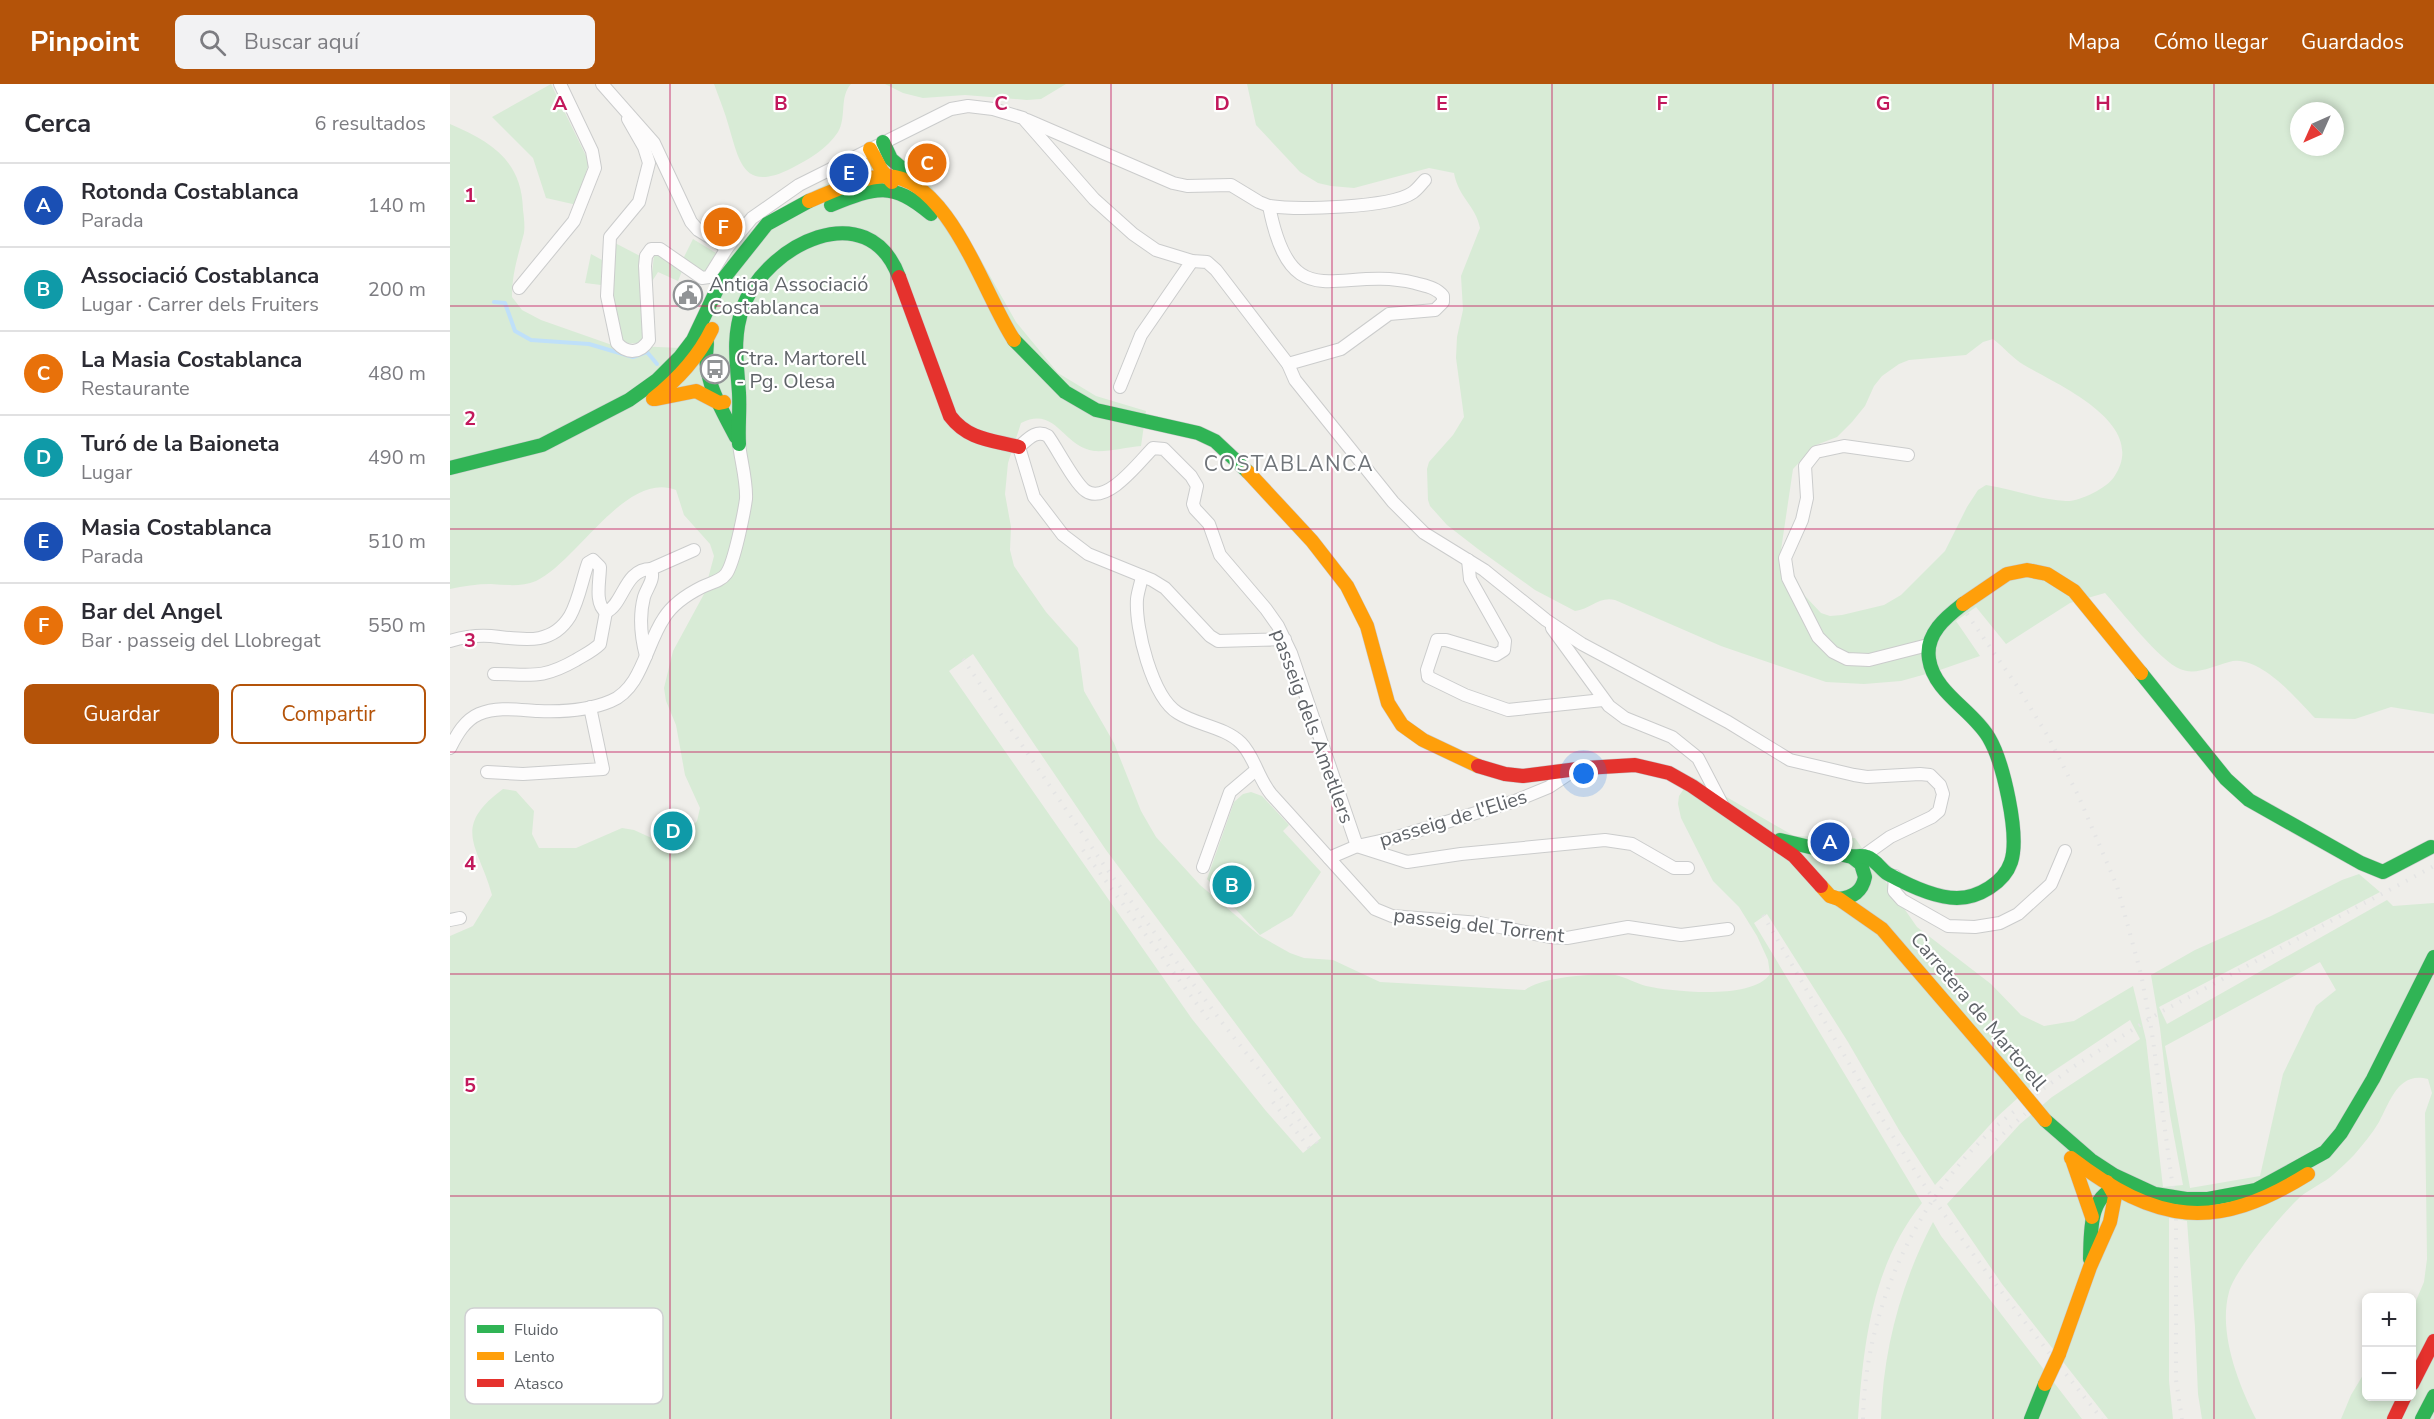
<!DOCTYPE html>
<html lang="es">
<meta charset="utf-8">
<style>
body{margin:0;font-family:"Nunito Sans",sans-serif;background:#f2f2f3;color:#2b2b33}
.controls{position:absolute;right:18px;bottom:18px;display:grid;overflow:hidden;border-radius:9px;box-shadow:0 3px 9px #0003}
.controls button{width:54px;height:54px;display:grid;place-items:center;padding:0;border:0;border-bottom:2px solid #e1e1e2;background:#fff;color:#2b2b33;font:30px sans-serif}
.compass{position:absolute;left:1840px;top:18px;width:54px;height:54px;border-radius:50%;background:#fff;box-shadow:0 3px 9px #0003;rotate:225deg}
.you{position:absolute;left:1134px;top:690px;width:21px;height:21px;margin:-15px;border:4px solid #fff;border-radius:50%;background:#1a73e8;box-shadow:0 0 0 9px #1a73e833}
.badge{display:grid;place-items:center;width:39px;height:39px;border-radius:50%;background:#b45309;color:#fff;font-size:20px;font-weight:700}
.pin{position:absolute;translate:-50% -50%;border:3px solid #fff;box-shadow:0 2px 6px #0006}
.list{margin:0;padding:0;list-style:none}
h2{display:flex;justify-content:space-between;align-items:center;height:78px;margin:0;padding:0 24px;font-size:26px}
h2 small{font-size:20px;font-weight:400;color:#7c7c81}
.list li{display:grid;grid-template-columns:39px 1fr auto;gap:18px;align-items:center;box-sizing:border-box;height:84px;padding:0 24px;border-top:2px solid #e1e1e2}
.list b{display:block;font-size:22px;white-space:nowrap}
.list p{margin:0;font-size:20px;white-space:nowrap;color:#7c7c81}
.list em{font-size:20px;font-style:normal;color:#7c7c81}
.actions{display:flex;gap:12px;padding:18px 24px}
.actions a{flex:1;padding:14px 0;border:2px solid #b45309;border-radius:9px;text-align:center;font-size:21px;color:#b45309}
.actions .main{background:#b45309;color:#fff}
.icon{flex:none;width:33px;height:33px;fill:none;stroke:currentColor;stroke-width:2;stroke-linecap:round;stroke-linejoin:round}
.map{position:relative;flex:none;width:1984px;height:1335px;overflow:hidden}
header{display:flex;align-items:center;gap:36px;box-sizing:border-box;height:84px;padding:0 30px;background:#b45309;color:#fff}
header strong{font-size:28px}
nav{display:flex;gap:33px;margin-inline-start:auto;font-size:21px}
.search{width:420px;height:54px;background:#f2f2f3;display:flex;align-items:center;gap:15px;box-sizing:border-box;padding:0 21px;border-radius:9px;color:#7c7c81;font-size:22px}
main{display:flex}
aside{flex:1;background:#fff}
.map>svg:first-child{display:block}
.green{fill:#d8ebd6;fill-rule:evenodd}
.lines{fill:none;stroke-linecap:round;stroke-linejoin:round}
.stream{stroke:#bfe0f9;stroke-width:4}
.street-casing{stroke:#cbcccc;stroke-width:14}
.fast-casing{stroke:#cacacb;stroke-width:15}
.slow-casing{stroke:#cacacb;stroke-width:15}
.jam-casing{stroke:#cacacb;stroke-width:15}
.street{stroke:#fdfcfc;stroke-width:12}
.fast{stroke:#30b455;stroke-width:14}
.slow{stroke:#ff9f0a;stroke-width:14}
.jam{stroke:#e5322d;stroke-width:14}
.rail{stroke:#e4e4e4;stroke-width:4;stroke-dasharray:1.5 8;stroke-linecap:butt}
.slow-bridge-casing{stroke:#cacacb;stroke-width:15;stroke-linecap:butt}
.slow-bridge{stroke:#ff9f0a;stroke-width:14}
.grid{fill:none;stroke:#c2185b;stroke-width:1.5;stroke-opacity:0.55}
.labels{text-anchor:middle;stroke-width:4.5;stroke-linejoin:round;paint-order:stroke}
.poi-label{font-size:20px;fill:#5f6368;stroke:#fff;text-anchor:start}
.street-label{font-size:20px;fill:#5f6368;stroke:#fff}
.neighbourhood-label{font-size:21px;letter-spacing:1.5px;fill:#70757a;stroke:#fff}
.key{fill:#fff;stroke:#cfd0d2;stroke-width:1.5}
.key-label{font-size:16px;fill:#5f6368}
.grid-label{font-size:20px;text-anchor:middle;font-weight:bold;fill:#c2185b;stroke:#fff;stroke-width:4.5;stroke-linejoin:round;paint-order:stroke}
</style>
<header>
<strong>Pinpoint</strong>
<div class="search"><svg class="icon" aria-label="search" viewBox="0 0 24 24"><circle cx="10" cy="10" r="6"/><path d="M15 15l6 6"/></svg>Buscar aquí</div>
<nav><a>Mapa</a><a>Cómo llegar</a><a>Guardados</a></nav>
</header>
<main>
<aside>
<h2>Cerca<small>6 resultados</small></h2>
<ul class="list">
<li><span class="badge" style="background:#1a4fb4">A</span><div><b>Rotonda Costablanca</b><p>Parada</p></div><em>140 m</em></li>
<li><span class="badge" style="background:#0f9aa8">B</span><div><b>Associació Costablanca</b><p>Lugar · Carrer dels Fruiters</p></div><em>200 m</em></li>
<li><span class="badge" style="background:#e8710a">C</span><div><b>La Masia Costablanca</b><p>Restaurante</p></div><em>480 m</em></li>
<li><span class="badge" style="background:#0f9aa8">D</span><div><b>Turó de la Baioneta</b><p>Lugar</p></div><em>490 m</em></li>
<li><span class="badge" style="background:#1a4fb4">E</span><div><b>Masia Costablanca</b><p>Parada</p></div><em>510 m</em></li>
<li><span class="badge" style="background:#e8710a">F</span><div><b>Bar del Angel</b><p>Bar · passeig del Llobregat</p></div><em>550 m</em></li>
</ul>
<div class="actions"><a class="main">Guardar</a><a>Compartir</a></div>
</aside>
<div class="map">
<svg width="1984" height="1335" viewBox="0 0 1984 1335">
<rect width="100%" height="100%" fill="#efeeea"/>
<g class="green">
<path d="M101,0L139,78L127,121L96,114L83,74L42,33Z"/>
<path d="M264,0H401C389,13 397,33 388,48C377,65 359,75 342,84C295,108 290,81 279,43C275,28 269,14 264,0Z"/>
<path d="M435,0H616L591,15L577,16L515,11L473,14L453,9Z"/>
<path d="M797,0H1984V630L1941,623L1905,635L1865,634C1847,615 1808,569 1779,578C1764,582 1745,592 1730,585C1710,577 1671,527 1655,509L1620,519L1556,560L1526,523L1506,537L1530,572L1487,587L1451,597L1414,600L1376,598L1271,562L1165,516C1149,512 1141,525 1125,527L1085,506L1028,465L997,441L980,422L978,416L977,385L979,378L1003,351L1014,333L1006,274L1007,253L1013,226L1011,192L1030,144C1026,122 1008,113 1004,89L979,84L904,104L881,102L868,99L850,88L806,41ZM1849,27H1885V63H1849ZM1543,255C1554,263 1562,274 1574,281C1610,302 1700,340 1664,393C1657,404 1629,418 1616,417C1589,416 1563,405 1536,401L1528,406L1517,423L1495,467L1451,511L1434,521L1392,531L1380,532L1371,529L1355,512L1331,466L1343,385L1366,361L1387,353L1402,338L1415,322L1424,302L1432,292L1449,280L1459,276L1516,271L1533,258Z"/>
<path d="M0,40C42,58 72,77 73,126C74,133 75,142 74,149C68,172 62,189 62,213L72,226L91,236L162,261L231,264L252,232L285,159L291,154L339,119L427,75L456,82L476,95L527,169L566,238L608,289L646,312L696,327L691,362C677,363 659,368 644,367C613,363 606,321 571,339L558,379L555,410L561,443L560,466L564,482L596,528L628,564L634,607L664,659L691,727L706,753L750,801L810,852L840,869L854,874L883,876L930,898L1075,906C1091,893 1144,889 1165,891C1176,893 1185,899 1196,902C1224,908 1303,916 1320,890L1318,876L1307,852L1289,823L1263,797L1231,734L1228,720L1229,712L1242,693L1344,752L1405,754L1467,843L1541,900L1571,931L1594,942L1624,937L1683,902L1696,956L1713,1103L1733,1101L1720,1031L1710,944L1701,891L1745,866L1821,832L1892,796L1909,790L1930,808L1709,923L1717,940L1937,816L1943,822L1984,819V1335H1891L1901,1311L1916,1286V1312H1962V1226L1974,1198L1977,1175L1975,1029L1982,1009L1978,995C1948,987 1940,1018 1929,1038C1922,1050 1913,1060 1904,1071C1898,1077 1891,1084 1884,1090C1874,1099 1861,1104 1850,1113C1832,1130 1785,1185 1779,1208C1768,1248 1788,1299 1806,1335H1752L1748,1310L1745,1243L1737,1137L1719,1134V1297L1723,1335H1658L1552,1200L1497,1120L1570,1040L1602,1013L1690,955L1680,936L1581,1002L1548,1032L1485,1101L1449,1046L1398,958L1317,830L1304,839L1472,1119C1422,1182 1414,1257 1408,1335H0V852L23,842L42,811C29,762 0,744 53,705L66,707L84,727L82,750L89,764H126L172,744L184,746L206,756L218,757L230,755L247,737L250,724L235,691L226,641L216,617L214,604L223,567L254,510L264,472L260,460L234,431L226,406C176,386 127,478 86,497C72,503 56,501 41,500C27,500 13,502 0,505ZM523,570L656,766L871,1054L853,1069L816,1027L742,935L499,587ZM1870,878L1886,906L1866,922L1833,990L1810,1092L1740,1104L1715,962Z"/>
<path d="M243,155L266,169L254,189L233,175Z"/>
<path d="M165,159L192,173L195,252L190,259L172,260L159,199Z"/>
<path d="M141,170L152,176L151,201L135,199Z"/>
<path d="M204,171H210L232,187L228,197L208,188L201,199Z"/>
<path d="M801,708L812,712L839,741L833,747L871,788L842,832L810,851L757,795L784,718L793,710Z"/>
<path d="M1483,1138L1491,1152L1632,1335H1431C1433,1266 1451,1199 1483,1138Z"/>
</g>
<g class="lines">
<path class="stream" d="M44,218L55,219L65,247L81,256L139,260L183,273L197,268L207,280"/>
<g class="street-casing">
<g id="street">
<path d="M152,0L204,59L241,138L248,146L277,164L302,134L349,101L501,25L518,22L543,25L573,34L644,115L683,150L706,166L742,177L757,178L766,186L838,280L845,296L943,418L974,449L1034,486L1096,536L1132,560L1278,638L1340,676L1404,691L1417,693L1470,690L1480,691L1490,701L1493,710L1489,727L1482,733L1440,753L1412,773"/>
<path d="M178,35L194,63L199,79L189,118L160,153L157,212L167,259C177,270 190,270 199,256L195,182L196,172L201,165H210L252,194L259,193L277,164"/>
<path d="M577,36L723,99L737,102L781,101L809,118L819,122C846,126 940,124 962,109C967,106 971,100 975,96"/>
<path d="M819,122C842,238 887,180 965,199C975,202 986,203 993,212V218L985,226L939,230L891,265L838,280"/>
<path d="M69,204L124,137L145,84L142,67L110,0"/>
<path d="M670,303L691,251L742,177"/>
<path d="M1458,371L1394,362L1366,368L1355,382L1357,414L1352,436L1335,474L1338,494L1368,553L1383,568L1397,575L1419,576L1478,561"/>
<path d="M1018,476L1020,495L1055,557L1054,566L1046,571L996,556H987L977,586L978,593L1015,611L1058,626L1153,616"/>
<path d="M201,485L244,466"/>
<path d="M692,492C691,499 688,507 687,515C685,544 702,613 728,629C747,641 775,643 791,659C804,672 808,694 821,710L925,825L942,832L1030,839L1100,853L1117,854L1178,843L1231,851L1278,845"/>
<path d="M1102,544L1159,622L1175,634L1222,653L1248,674L1273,722"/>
<path d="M835,555L768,557L760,552L715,504L702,496L638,470L613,451L584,413L569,363C578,355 586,345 598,352C607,364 625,400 636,407C657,421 689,378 703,364L714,365L741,392L747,402L743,420L745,425L759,440L770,471L816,525L828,542L841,569L907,762L957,778L1011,770L1155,756L1182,760L1224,784H1238"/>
<path d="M0,557C13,553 27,551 41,552C71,555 101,563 120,532C129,516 132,496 138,479L143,476L150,483C150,496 144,520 156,528C174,520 174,485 201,485C205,496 197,503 194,513C189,532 191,553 196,572"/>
<path d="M44,590C81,590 91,596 126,576C134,571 143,567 150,560L156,528"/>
<path d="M0,664C7,650 15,636 29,630C48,622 69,626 88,627C111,628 140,626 161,617C192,604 196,560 214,534C222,521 238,510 252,503C260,499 271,497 276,490C284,480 294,429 296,415C297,398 291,377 289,360"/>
<path d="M37,688L73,690L153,685L140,623"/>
<path d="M879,774L907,762L944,754L1065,717L1099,703L1120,689"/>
<path d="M753,783L780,708L806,686"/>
<path d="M1445,792L1444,807L1452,816L1498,842L1525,843L1550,839L1568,830L1601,800L1615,767"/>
<path d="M0,836L10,834"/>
</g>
</g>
<g class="fast-casing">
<g id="fast">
<path d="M433,58L441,75L467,97"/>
<path d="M381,121C426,103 442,97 481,130"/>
<path d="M564,256L615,308L646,326L748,349L765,357L798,388"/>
<path d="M257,259C252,295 270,322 286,353"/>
<path d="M289,360C288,343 290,326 289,309C287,279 282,253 293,223C316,161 418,109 449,193"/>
<path d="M0,384L92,361L179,316L207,296L230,273L243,256L270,199L317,140L359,117"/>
<path d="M1691,589L1776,695L1799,716L1911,779L1933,788L1981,763"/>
<path d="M1330,756L1402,773L1411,780L1415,793C1412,808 1403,813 1389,815"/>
<path d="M1399,772C1405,773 1412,771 1417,773C1426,776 1431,786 1438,790C1458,801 1485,814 1507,814C1528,814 1554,799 1561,778C1570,751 1553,678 1539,654C1523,626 1484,609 1479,575C1475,550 1496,533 1513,520"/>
<path d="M1595,1036L1641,1076L1664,1091L1705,1110L1736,1115H1758L1806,1106L1875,1068L1891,1049L1923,995L1984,873"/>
<path d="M1640,1175C1641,1150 1638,1108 1670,1104"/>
<path d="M1581,1335L1595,1300"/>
<path d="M1972,1335L1984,1312"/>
</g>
</g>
<g class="slow-casing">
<g id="slow">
<path d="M420,65L432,87L442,98"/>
<path d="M359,117C381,108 413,92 437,92C499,94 535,213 564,256"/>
<path d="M203,315C228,295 248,274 262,245"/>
<path d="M206,315L246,307L269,319L274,318"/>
<path d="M798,388L862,457L897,502L917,542L938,619L952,641L973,656L1028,682"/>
<path d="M1513,520L1557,490L1577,486L1597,490L1624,507L1691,589"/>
<path d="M1371,802L1380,812L1389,815L1432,845L1561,995"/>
<path d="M1621,1074C1707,1140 1765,1148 1858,1090"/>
<path d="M1623,1078L1642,1133"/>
<path d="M1609,1270L1640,1183L1660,1138L1665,1112L1657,1098"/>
</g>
</g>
<g class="jam-casing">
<g id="jam">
<path d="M449,193L500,332C518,356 542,356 569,363"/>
<path d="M1028,682L1055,690L1073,692L1135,684L1185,681L1219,689L1242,702L1344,772L1371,802"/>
<path d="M1962,1300L1984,1257"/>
<path d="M1944,1335L1955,1312"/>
</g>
</g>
<use href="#street" class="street"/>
<use href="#fast" class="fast"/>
<use href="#slow" class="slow"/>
<use href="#jam" class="jam"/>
<g class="rail">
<path d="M1517,530L1567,602L1599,654L1628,711L1667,802L1691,890L1702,949L1723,1105"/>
<path d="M513,575L656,784L774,941L869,1061"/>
<path d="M633,766L758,935"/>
<path d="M1313,831C1372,931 1428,1035 1494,1130C1544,1200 1598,1268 1652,1335"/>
<path d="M1586,1010L1623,983L1709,929L1984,782"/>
<path d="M823,1018L860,1065"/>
<path d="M1546,1056L1575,1030"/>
<path d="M1726,1135V1296L1732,1335"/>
<path d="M1413,1335C1415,1218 1475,1093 1570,1023"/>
</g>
<g class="slow-bridge-casing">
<g id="slow-bridge">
<path d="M1561,995L1595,1036"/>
<path d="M1595,1300L1609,1270"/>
</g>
</g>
<use href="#slow-bridge" class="slow-bridge"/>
</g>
<path class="grid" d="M220,0V1335M441,0V1335M661,0V1335M882,0V1335M1102,0V1335M1323,0V1335M1543,0V1335M1764,0V1335M0,222H1984M0,445H1984M0,668H1984M0,890H1984M0,1112H1984"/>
<defs>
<g id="civic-ring" transform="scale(1.5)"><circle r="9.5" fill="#fff" stroke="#919496" stroke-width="1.5"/><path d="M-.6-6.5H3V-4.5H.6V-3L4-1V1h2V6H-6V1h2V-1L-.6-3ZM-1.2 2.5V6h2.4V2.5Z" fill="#919496"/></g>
<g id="bus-ring" transform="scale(1.5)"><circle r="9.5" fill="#fff" stroke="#919496" stroke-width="1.5"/><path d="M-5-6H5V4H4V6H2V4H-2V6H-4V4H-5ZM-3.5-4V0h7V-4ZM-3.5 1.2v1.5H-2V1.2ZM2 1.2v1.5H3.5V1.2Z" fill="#919496"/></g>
</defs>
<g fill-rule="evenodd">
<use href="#civic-ring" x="238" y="211"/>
<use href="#bus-ring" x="265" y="285"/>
</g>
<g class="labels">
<g class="poi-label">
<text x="259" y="207">Antiga Associació<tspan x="259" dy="23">Costablanca</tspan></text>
<text x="286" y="281">Ctra. Martorell<tspan x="286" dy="23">- Pg. Olesa</tspan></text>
</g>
<g class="street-label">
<text transform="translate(863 642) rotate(70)" y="7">passeig dels Ametllers</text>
<text transform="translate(1003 734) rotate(-17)" y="7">passeig de l'Elies</text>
<text transform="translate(1029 841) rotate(7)" y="7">passeig del Torrent</text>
<text transform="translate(1529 927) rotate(50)" y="7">Carretera de Martorell</text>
</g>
<g class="neighbourhood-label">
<text x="839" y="387">COSTABLANCA</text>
</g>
</g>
<rect x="15" y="1224" width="198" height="96" rx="9" class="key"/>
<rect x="27" y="1241" width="27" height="8" fill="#30b455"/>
<rect x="27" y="1268" width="27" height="8" fill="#ff9f0a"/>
<rect x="27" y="1295" width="27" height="8" fill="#e5322d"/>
<g class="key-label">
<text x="64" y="1251">Fluido</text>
<text x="64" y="1278">Lento</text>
<text x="64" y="1305">Atasco</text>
</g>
<g class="grid-label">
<text x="110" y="26">A</text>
<text x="331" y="26">B</text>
<text x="551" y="26">C</text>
<text x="772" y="26">D</text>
<text x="992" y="26">E</text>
<text x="1212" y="26">F</text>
<text x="1433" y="26">G</text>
<text x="1653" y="26">H</text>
<text x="20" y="118">1</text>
<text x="20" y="341">2</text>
<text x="20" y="563">3</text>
<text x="20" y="786">4</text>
<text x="20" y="1008">5</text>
</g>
</svg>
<div class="controls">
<button>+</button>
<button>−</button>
</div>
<svg class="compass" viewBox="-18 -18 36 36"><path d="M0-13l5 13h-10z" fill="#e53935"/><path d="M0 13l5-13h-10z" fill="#7c7c81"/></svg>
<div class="you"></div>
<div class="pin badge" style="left:1380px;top:758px;background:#1a4fb4">A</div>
<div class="pin badge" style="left:782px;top:801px;background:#0f9aa8">B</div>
<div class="pin badge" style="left:477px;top:79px;background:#e8710a">C</div>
<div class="pin badge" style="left:223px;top:747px;background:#0f9aa8">D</div>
<div class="pin badge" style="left:399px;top:89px;background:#1a4fb4">E</div>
<div class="pin badge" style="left:273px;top:143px;background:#e8710a">F</div>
</div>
</main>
